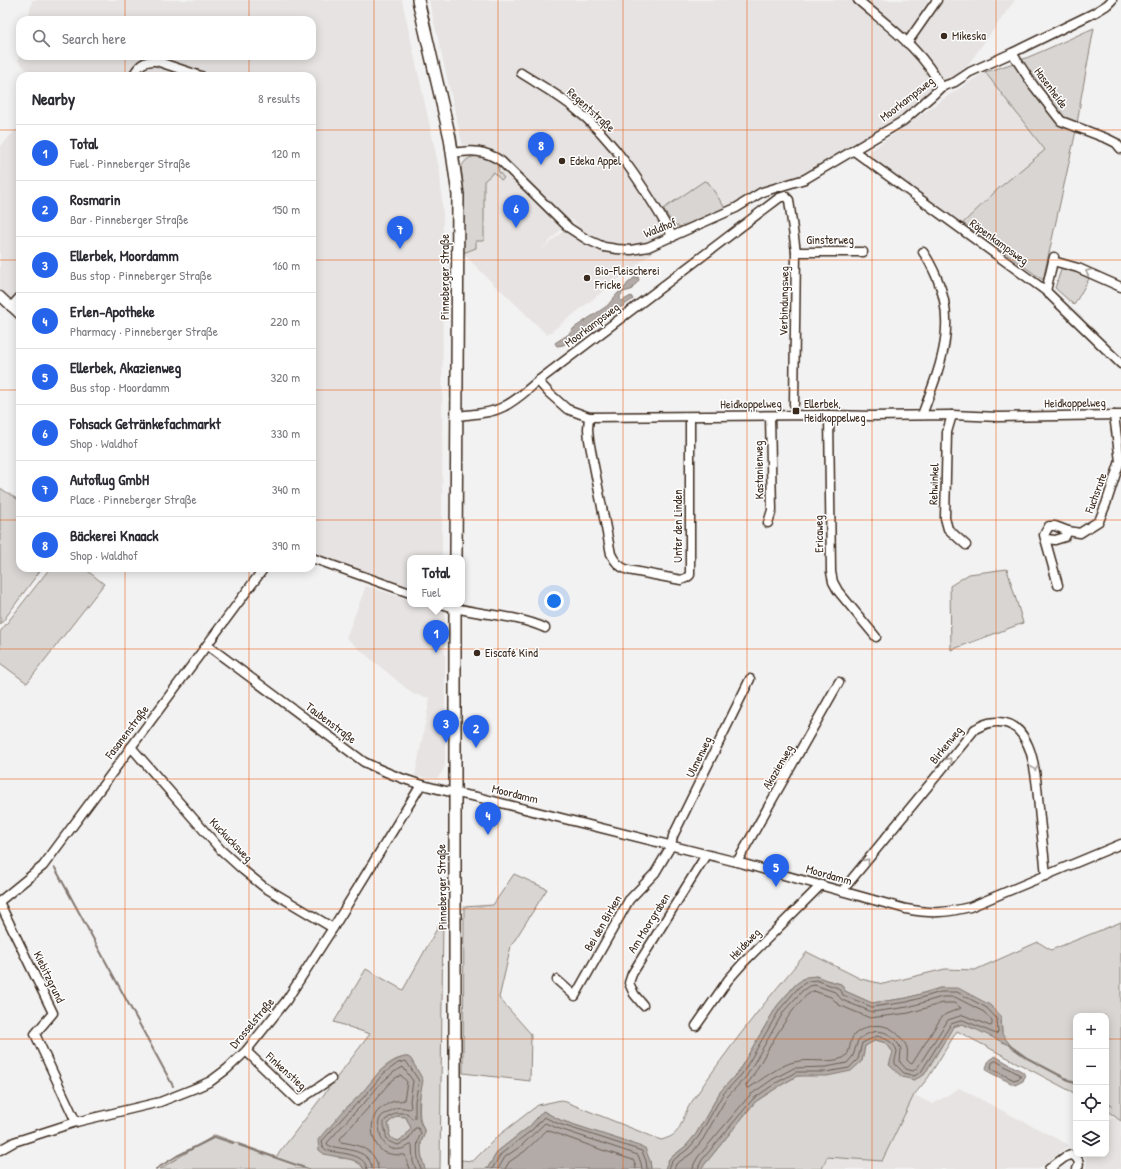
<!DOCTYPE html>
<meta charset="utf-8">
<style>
body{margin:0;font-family:"Patrick Hand",sans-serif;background:#f7f7f7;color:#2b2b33}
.controls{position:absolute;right:12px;bottom:12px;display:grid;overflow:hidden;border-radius:8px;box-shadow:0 2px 10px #0003}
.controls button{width:36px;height:36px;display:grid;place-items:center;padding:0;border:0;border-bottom:1px solid #e1e1e2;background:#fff;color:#2b2b33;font:20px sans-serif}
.you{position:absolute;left:554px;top:601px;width:14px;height:14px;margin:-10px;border:3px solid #fff;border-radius:50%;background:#1a73e8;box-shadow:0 0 0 6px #1a73e833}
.badge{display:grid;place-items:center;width:26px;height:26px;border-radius:50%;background:#2563eb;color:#fff;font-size:13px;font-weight:700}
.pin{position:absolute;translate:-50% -33px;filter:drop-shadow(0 1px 2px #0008)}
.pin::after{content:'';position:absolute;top:21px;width:14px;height:12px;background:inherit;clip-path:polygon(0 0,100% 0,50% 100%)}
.popup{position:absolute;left:407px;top:555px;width:58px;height:52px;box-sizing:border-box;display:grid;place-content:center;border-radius:8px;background:#fff;filter:drop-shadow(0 1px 3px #0005);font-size:13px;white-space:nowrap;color:#7c7c81}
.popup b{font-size:15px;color:#2b2b33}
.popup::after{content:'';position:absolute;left:50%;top:100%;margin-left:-8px;border:8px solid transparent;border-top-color:#fff}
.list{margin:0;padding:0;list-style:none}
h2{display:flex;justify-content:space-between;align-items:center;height:52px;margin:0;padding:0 16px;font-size:17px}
h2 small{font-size:13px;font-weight:400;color:#7c7c81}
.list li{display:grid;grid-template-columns:26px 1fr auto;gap:12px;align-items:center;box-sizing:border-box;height:56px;padding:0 16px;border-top:1px solid #e1e1e2}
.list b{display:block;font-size:15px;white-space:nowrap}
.list p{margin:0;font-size:13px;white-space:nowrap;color:#7c7c81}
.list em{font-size:13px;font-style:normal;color:#7c7c81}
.icon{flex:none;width:22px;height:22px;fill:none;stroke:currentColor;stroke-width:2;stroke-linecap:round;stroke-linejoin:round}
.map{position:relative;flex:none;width:1121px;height:1169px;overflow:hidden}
.search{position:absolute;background:#fff;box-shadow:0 2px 10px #0003;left:16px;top:16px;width:300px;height:44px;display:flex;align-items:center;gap:10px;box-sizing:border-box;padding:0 14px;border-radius:12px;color:#7c7c81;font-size:15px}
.panel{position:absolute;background:#fff;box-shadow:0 2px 10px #0003;left:16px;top:72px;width:300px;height:500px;border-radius:12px}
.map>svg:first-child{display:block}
.built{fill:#e6e3e2;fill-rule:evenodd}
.green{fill:#d8d5d2;stroke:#8a8078}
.water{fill:#b2aba7;stroke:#827770;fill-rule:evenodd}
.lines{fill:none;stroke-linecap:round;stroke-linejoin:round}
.shore{stroke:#6b5e55;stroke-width:1}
.stream{stroke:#827770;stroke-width:2}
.street-casing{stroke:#3b2a1e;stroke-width:11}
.secondary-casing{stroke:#3b2a1e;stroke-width:14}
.street{stroke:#fff;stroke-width:8}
.secondary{stroke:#fff;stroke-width:11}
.oneway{stroke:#a79f9a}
.grid{fill:none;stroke:#e8590c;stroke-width:1;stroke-opacity:0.55}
.poi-dot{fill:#3b2a1e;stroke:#fff;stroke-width:1.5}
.labels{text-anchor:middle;stroke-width:3;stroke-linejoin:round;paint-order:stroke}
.poi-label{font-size:12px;fill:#3b2a1e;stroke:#fff;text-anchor:start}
.street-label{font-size:12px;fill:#3b2a1e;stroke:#fff}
</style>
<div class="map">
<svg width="1121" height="1169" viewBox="0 0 1121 1169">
<rect width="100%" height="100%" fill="#f3f2f2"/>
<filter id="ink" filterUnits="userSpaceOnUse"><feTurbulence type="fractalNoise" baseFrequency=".025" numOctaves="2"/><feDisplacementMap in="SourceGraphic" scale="8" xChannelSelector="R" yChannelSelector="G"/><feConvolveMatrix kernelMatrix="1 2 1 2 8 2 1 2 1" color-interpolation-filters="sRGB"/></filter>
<g filter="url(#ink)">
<g class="built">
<path d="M32,0H402L440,172L443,216L442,558H410V586L312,556V76H33L18,61L20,52V56H312V20H28Z"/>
<path d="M429,0H1015L962,73L894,123L800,177L717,214L652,253L547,335L501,290L500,291L463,253L464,151ZM571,219L578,225L573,223L541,250Z"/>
<path d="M985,72L1045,150L999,188L963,223L872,160L870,151L949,95Z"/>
<path d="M20,125V307L0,289V147Z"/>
<path d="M366,586L410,600V604H423L445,612V766L441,774L437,778H428L415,776L430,698L413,694L346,638Z"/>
<path d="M959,1088L1069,1145L1039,1169H822L827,1157L882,1161L914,1095L933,1104Z"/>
<path d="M1112,1118L1116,1119L1117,1118L1121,1121V1169H1086L1087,1160L1083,1154H1106V1123Z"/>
</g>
<g class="green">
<path d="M1094,28L1081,98L1076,131L1043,280L963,223L999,188L1045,150L985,72C1023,62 1059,43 1094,28Z"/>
<path d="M479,156L490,160L497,164L499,172L504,178L501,180L494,172L484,181V241H476V248L463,253V183L461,167C466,159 469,157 479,156Z"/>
<path d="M704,181L708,182L725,208L707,217L680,227L673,224L663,209Z"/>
<path d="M1062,267L1090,277L1074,305L1055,288Z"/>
<path d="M0,488L20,501V568H42L0,625Z"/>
<path d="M50,568H84L104,584L27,683L0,663V632Z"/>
<path d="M1007,569L1023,623L951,650L950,586L969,574Z"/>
<path d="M514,874L547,889L511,946L499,998L531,1034L530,1081L463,1073L464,907L493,905Z"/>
<path d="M443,918L440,1169H425L422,1161L421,1154V1143L425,1132C417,1117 420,1108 420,1092C421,1089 422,1086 422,1083C420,1073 414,1065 408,1057C384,1058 374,1081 359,1096C348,1106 339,1117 329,1128L339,1158C350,1158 357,1160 364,1169H160L215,1135L276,1157L370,1034L334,1022L366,969L403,990Z"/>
<path d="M1121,922V1121L1106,1110V1016H1076V1094L957,1031L928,1078L914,1095L882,1161L827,1157L822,1169H701L755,1102L778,1087L797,1076L811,1075L862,1061L865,1046L876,1040L886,1043L893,1052L924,1075L953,1027L962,1024L975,1029L1002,1034L1001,1017L940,988L907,998L872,1003L845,991L841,984L826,980L816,976L796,984L777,1006L738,1072L720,1092L696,1134L686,1146L669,1159L665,1169H651L650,1161L631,1143L607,1136L560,1120L543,1111L530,1126L498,1151L487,1169H461V1160L473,1161L498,1136L538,1105L561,1100L661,1140C681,1135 679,1126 687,1110C688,1107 691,1103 693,1100C728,1048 767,999 807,952L861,979L883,984L945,969L975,970L1038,942L1051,950Z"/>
<path d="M397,1116L406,1117L411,1128L405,1137L398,1141L391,1138C389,1135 388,1127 388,1123Z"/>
</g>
<g class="water">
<path d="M638,277L639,280L631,290L623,292L620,296V300L622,301L631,296L633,299L576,338L563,345L557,346L555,343L569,334L574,328L607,306L618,293L623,290L628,283L634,278Z"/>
<path d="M816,976L826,980L841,984L845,991L872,1003L907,998L940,988H958L990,1005L1001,1017L1002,1034L1011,1046L975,1029L962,1024L953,1027L924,1075L914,1080L902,1077L889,1065L893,1052L886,1043L876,1040L865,1046L862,1061L851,1071L827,1076H797L778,1087L755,1102L701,1169H665L669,1159L686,1146L696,1134L720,1092L738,1072L777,1006L796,984L806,977Z"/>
<path d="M995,1056L1023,1072L1025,1076L1023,1081L1015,1085L989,1072L986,1068L989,1060Z"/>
<path d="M404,1057H408L411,1059L423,1080L419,1101V1117L420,1122L425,1132C424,1136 422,1138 421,1142C420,1152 422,1160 425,1169H364L361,1164L353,1160L324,1154L319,1150L318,1140L327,1129L329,1128L345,1109L360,1095L380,1071L396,1060ZM397,1116L406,1117L411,1128L405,1137L398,1141L391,1138L389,1134L390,1132L388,1123Z"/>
<path d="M543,1111L560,1120L645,1148L650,1161L651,1169H487L498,1151L530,1126Z"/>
</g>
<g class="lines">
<g class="shore">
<path d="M814,991L831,997L839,1005L870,1018L909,1013L943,1003H954L961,1008L959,1009L946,1014L941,1018L912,1064L910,1063L907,1060C907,1057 908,1053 907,1048C906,1044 903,1041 901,1038C889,1022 870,1022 855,1034C848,1040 852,1054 843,1058C827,1064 810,1058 794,1062C780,1065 761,1080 749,1088H747L746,1085L751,1079C762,1061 795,996 814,991Z"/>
<path d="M996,1061L1020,1075V1078L1014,1080L992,1069L991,1067L992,1063Z"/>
<path d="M367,1169C365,1152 338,1154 326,1150L323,1147L322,1141L348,1112L363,1098L383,1074L398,1063L406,1061L419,1081L415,1101V1118L412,1119L407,1113H396L385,1120C383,1124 384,1125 385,1129C387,1140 385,1141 398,1145L408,1140L415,1128H418L421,1133C415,1144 417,1158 421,1169"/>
<path d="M372,1169C371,1149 345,1150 330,1146L328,1145L327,1143L352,1115L366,1101L380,1084L394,1072L403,1067L413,1081L410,1101L411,1107L409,1109C400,1107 397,1106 389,1112C386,1114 383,1114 381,1117C377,1122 379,1127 380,1132C382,1149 397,1154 410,1145H412L413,1162L416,1169"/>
<path d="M378,1169C377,1149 356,1144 340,1142L339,1140C349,1128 360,1117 370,1106C381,1095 387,1081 401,1075L407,1082L404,1100C401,1101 399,1101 395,1101C390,1102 383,1107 379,1110C368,1120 371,1145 384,1152C391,1155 398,1155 405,1155L409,1169"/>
<path d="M492,1169L501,1154L532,1130L544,1117L559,1124L642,1151L646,1161L647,1169"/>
<path d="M498,1169L505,1157L521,1146L545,1123L557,1128L638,1155L641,1163L642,1169"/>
<path d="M505,1169L509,1162L525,1151L547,1130L602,1150L633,1160L635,1164L636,1169"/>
<path d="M669,1169L672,1161L688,1149L699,1136L723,1094L742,1074L780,1009L799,987L808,981L816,980L838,988L843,995L872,1007L907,1002L941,992H957L987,1008L997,1019L998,1032L996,1034L963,1020L951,1024L921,1072L914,1076L904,1073L895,1064C894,1060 897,1055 897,1051C895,1042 884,1038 877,1036L862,1043L858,1059L849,1068L826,1072H796L776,1083L753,1099L702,1160L699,1166L698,1169"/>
<path d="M674,1169L676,1164L692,1153L703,1139L727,1097L746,1077L784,1011L802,991L809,986L815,985L835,992L842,1000L872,1012L908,1007L942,997H955L984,1012L992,1021V1025L990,1026L963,1015L948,1020L917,1068L913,1071L906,1069L900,1062L901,1049C891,1029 875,1026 858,1040L853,1056L847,1063L826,1067L794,1068L773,1079L750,1095L698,1157L694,1164L693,1169"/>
</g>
<g class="stream">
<path d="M55,868L173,1086"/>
<path d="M1009,1045L1027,1058L1076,1084"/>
<path d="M1106,1102L1111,1105"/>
<path d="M239,1145L308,1169"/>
<path d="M156,1169L177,1156L215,1137L233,1143"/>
</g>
<g class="street-casing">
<g id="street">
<path d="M858,0C888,26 923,50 941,87"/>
<path d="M907,43L937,0"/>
<path d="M1012,53L1033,85L1061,121L1108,139L1116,143L1121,149"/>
<path d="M521,73C538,84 557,94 573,107C616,141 646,190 673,237"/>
<path d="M133,76C138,66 144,60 156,61L201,76"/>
<path d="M854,151L1046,291L1121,364"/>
<path d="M453,153C473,150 484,150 501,161L569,228L586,239L604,247L617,249L631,250L648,247L736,208L762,192L805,179L903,121L934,94L941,87L955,82L970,72L1012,53L1094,13L1107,5L1112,0"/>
<path d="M796,252H863"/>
<path d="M1053,261L1078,268L1121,287"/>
<path d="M1046,291L1054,257"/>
<path d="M0,296L20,315"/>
<path d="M11,307L20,297"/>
<path d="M538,381L549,393L567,409L589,417L829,415L871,416L952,415L999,417L1121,415"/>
<path d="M829,415L831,572L833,582L838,591L876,637"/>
<path d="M922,415C939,369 958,327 937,278C933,269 929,260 923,252"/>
<path d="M952,415L947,432L945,518L948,529L966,545"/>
<path d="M458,416C472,414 490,414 503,407C516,401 527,390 538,381L779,198L785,196L789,200L796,252L794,404"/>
<path d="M589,417L588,429L589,440L611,554C615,562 619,567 628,570L681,580L686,578L690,575V417"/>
<path d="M768,523L772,510L770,416"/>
<path d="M1046,539L1055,540L1065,537L1068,531"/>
<path d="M312,558L410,593"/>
<path d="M1058,585L1044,535L1049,526H1055L1068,531L1080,533L1099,521L1106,504L1120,461L1114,415"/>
<path d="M442,604C475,616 513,613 545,628"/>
<path d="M207,645L364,762C402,781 436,790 477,797L737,862L906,909C932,914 945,913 970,907L1121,844"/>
<path d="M131,747L221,850L243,870L264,887L333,928"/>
<path d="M737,862L839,682"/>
<path d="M842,891L975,729C979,727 984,724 989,723C1035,713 1036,779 1039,808C1041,831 1044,853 1046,876"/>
<path d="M0,901L43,866L264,568"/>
<path d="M0,904L53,1013L35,1034L76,1122"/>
<path d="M557,980L575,996L629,900L655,873L671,846L673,836L750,679"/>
<path d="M643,1005L634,994L629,983L632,974L706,855"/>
<path d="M696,1026L728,980L743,963L821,885"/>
<path d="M246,1051L298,1101L331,1079"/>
<path d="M0,1150L14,1142L76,1122L160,1102L198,1087L211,1081L227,1069L246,1051L286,1001L333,928L421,785"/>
<path d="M1049,1169L1065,1157L1071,1155C1078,1157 1081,1163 1077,1169"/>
</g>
</g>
<g class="secondary-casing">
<g id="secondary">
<path d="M418,0L450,138L458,195L456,558"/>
<path d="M455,1169V604"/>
</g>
</g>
<use href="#street" class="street"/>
<use href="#secondary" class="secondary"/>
</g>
<defs><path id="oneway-chevron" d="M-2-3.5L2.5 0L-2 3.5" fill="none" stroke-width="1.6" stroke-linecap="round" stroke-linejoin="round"/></defs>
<g class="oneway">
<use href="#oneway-chevron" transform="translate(1088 272) rotate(-156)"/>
<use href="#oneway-chevron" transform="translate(949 760) rotate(-51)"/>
<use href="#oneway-chevron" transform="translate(1035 768) rotate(80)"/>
<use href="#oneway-chevron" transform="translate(867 861) rotate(-51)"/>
</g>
</g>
<path class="grid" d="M125,0V20M249,0V20M374,0V1169M498,0V1169M623,0V1169M747,0V1169M872,0V1169M996,0V1169M125,56V76M249,56V76M0,130H20M312,130H1121M0,260H20M312,260H1121M0,390H20M312,390H1121M0,520H20M312,520H1121M125,568V1169M249,568V1169M0,649H1121M0,779H1121M0,909H1121M0,1039H1076M1106,1039H1121"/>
<g class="poi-dot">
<circle cx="944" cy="36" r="4"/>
<circle cx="562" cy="161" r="4"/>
<circle cx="587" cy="278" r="4"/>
<rect x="792" y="407" width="8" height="8" rx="2"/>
<circle cx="477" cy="653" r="4"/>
</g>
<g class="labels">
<g class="poi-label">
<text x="952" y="40">Mikeska</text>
<text x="570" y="165">Edeka Appel</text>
<text x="595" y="275">Bio-Fleischerei<tspan x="595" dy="14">Fricke</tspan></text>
<text x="804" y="408">Ellerbek,<tspan x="804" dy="14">Heidkoppelweg</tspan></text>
<text x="485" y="657">Eiscafé Kind</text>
</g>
<g class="street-label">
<text transform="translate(1051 88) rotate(53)" y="4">Hasenheide</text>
<text transform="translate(907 99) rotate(-38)" y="4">Moorkampsweg</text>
<text transform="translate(591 110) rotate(42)" y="4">Regentstraße</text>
<text transform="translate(660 228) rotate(-22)" y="4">Waldhof</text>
<text x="830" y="244">Ginsterweg</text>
<text transform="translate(999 242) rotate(36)" y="4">Röpenkampsweg</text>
<text transform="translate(445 277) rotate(-90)" y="4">Pinneberger Straße</text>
<text transform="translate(784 301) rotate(-89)" y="4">Verbindungsweg</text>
<text transform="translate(592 325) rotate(-37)" y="4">Moorkampsweg</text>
<text transform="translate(1075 403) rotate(-1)" y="4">Heidkoppelweg</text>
<text transform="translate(751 404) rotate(-1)" y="4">Heidkoppelweg</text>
<text transform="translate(759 470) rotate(-91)" y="4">Kastanienweg</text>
<text transform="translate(934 484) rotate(-88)" y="4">Rehwinkel</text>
<text transform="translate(1096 493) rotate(-70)" y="4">Fuchsrute</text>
<text transform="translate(678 526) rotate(-90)" y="4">Unter den Linden</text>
<text transform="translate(819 534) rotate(-91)" y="4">Ericaweg</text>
<text transform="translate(331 723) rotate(37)" y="4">Taubenstraße</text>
<text transform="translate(127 732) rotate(-53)" y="4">Fasanenstraße</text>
<text transform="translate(946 745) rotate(-51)" y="4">Birkenweg</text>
<text transform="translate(699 757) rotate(-64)" y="4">Ulmenweg</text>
<text transform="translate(778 767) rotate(-60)" y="4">Akazienweg</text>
<text transform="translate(515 794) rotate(14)" y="4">Moordamm</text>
<text transform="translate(231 840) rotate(46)" y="4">Kuckucksweg</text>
<text transform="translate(829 875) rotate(16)" y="4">Moordamm</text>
<text transform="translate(442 887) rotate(-91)" y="4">Pinneberger Straße</text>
<text transform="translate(603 923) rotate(-60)" y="4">Bei den Birken</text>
<text transform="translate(649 923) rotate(-58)" y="4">Am Moorgraben</text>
<text transform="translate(745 944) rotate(-46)" y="4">Heideweg</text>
<text transform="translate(49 977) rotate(64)" y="4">Kiebitzgrund</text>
<text transform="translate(252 1023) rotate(-50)" y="4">Drosselstraße</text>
<text transform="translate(286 1071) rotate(42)" y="4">Finkenstieg</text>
</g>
</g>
</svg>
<div class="controls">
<button>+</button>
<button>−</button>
<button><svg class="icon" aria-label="locate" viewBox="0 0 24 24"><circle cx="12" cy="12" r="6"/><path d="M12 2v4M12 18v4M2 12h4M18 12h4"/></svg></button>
<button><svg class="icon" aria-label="layers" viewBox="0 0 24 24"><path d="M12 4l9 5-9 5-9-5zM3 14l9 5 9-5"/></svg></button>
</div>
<div class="you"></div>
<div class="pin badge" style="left:436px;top:653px">1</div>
<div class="popup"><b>Total</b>Fuel</div>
<div class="pin badge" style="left:476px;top:748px">2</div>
<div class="pin badge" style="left:446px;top:743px">3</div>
<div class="pin badge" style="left:488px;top:835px">4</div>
<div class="pin badge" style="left:776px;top:887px">5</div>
<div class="pin badge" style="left:516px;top:228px">6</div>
<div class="pin badge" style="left:400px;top:249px">7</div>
<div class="pin badge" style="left:541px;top:165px">8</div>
<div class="search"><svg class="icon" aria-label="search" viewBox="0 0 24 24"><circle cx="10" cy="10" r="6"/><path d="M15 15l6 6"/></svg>Search here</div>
<section class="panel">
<h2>Nearby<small>8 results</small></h2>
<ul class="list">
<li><span class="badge">1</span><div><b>Total</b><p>Fuel · Pinneberger Straße</p></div><em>120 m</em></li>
<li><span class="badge">2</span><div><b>Rosmarin</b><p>Bar · Pinneberger Straße</p></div><em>150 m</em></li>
<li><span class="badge">3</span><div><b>Ellerbek, Moordamm</b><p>Bus stop · Pinneberger Straße</p></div><em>160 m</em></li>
<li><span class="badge">4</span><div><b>Erlen-Apotheke</b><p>Pharmacy · Pinneberger Straße</p></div><em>220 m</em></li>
<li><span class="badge">5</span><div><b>Ellerbek, Akazienweg</b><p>Bus stop · Moordamm</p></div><em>320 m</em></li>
<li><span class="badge">6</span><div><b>Fohsack Getränkefachmarkt</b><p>Shop · Waldhof</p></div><em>330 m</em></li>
<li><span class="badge">7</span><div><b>Autoflug GmbH</b><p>Place · Pinneberger Straße</p></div><em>340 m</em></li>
<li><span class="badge">8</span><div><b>Bäckerei Knaack</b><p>Shop · Waldhof</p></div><em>390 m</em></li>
</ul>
</section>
</div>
